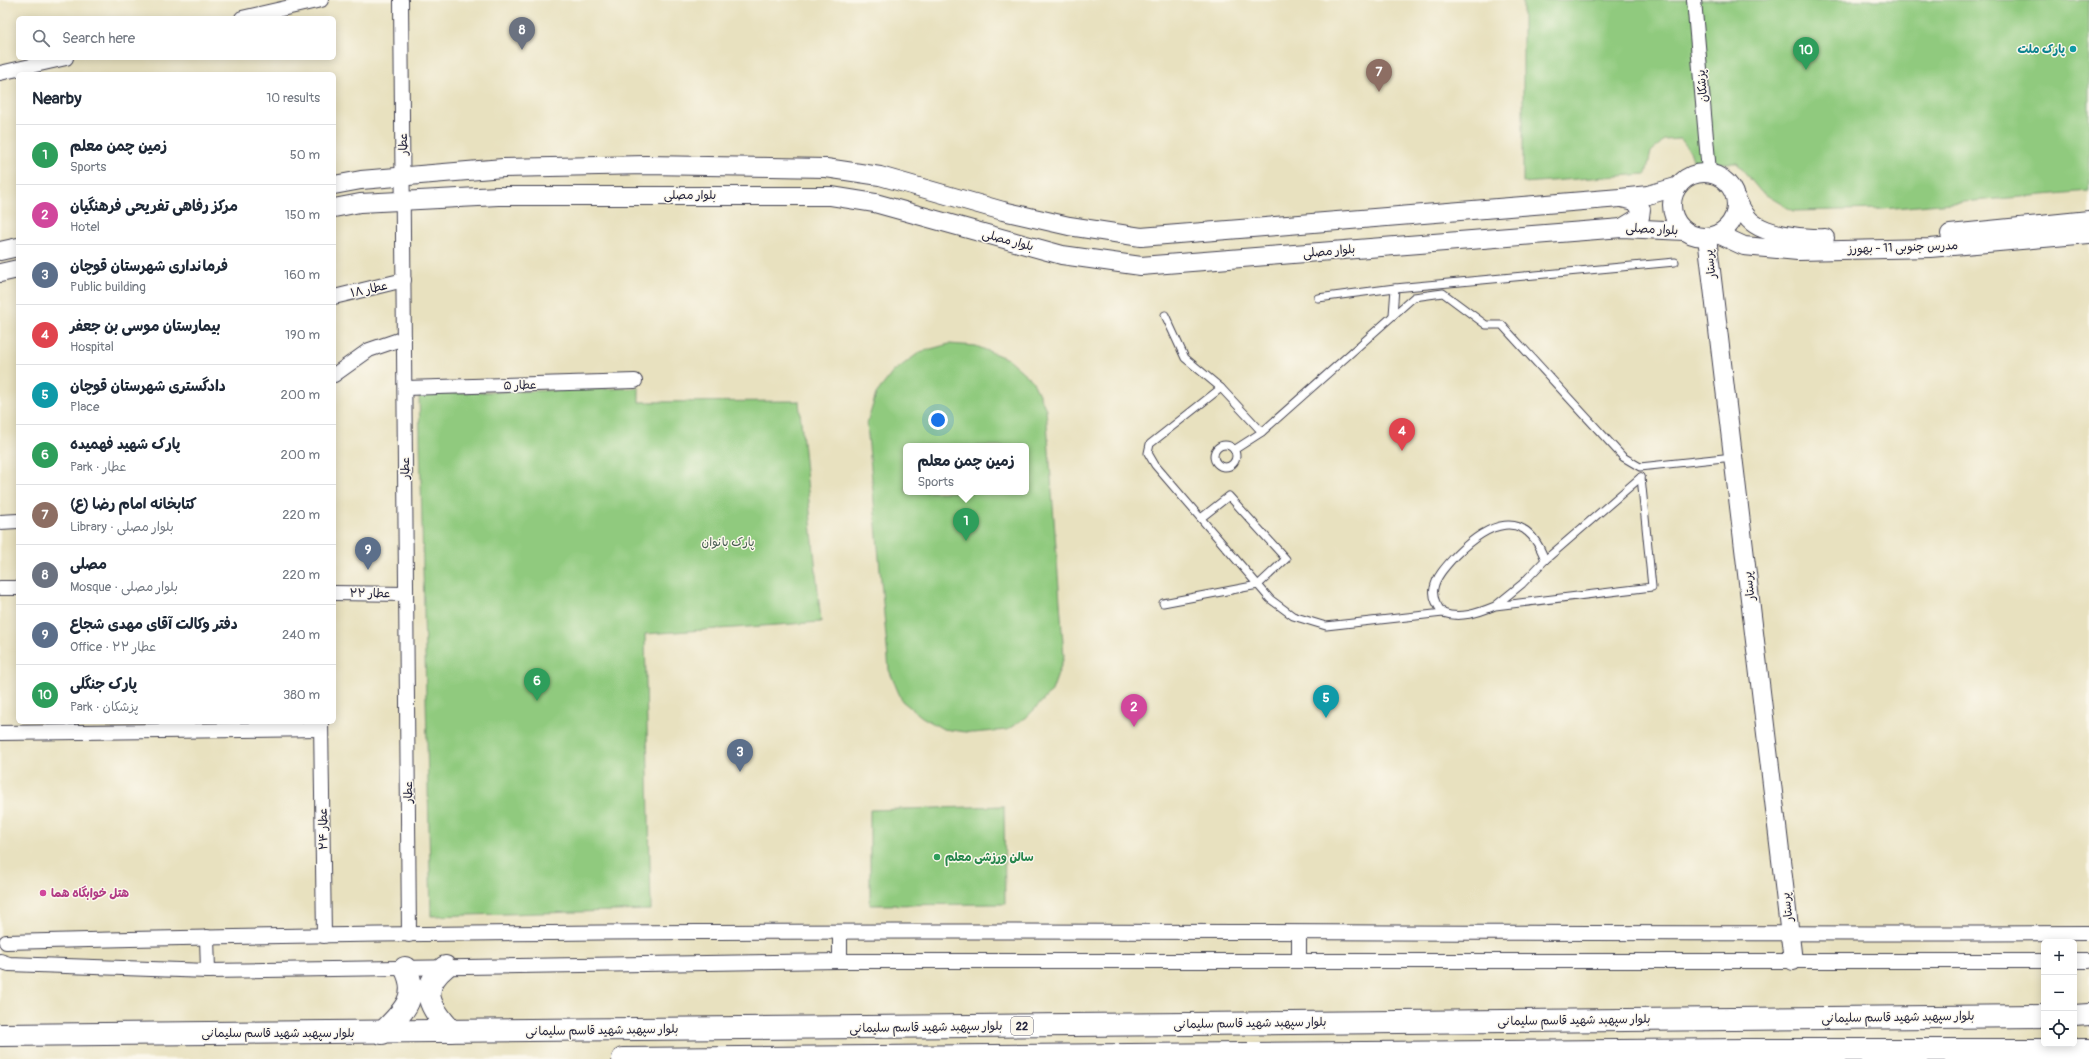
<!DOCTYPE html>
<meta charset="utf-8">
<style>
body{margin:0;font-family:Pangolin,"Playpen Sans Arabic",sans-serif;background:#f6f6f7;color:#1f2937}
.controls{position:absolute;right:12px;bottom:12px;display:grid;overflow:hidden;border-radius:6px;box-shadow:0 2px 10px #0003}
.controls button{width:36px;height:36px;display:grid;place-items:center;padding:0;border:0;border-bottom:1px solid #e0e1e3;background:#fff;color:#1f2937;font:20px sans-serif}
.you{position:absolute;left:938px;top:420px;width:14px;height:14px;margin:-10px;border:3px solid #fff;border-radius:50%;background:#1a73e8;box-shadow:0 0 0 6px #1a73e833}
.badge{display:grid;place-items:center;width:26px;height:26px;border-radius:50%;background:#0f766e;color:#fff;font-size:13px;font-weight:700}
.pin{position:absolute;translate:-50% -33px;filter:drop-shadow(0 1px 2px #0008)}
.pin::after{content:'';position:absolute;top:21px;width:14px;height:12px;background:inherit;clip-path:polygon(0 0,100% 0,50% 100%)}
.popup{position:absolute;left:903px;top:443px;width:126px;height:52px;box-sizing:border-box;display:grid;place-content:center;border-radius:6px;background:#fff;filter:drop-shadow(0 1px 3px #0005);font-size:13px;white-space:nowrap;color:#747a83}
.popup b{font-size:15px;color:#1f2937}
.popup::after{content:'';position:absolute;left:50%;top:100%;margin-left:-8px;border:8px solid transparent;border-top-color:#fff}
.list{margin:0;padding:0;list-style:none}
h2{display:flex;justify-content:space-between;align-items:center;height:52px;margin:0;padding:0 16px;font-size:17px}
h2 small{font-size:13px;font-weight:400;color:#747a83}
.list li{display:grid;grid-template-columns:26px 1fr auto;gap:12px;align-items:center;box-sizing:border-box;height:60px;padding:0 16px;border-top:1px solid #e0e1e3}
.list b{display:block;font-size:15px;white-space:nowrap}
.list p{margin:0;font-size:13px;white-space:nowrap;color:#747a83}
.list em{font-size:13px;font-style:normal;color:#747a83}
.icon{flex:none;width:22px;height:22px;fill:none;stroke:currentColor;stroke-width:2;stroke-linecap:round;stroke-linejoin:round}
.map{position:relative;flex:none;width:2089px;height:1059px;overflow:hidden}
.search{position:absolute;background:#fff;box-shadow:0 2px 10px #0003;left:16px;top:16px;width:320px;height:44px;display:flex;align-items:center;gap:10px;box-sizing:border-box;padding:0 14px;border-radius:6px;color:#747a83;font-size:15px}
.panel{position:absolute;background:#fff;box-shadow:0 2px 10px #0003;left:16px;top:72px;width:320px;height:652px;border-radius:6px}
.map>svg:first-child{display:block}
.green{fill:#90ca7e;stroke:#59765c;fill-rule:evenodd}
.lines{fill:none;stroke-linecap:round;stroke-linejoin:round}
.service-casing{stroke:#403f4f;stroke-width:9}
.minor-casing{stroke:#403f4f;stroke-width:16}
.tertiary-casing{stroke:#403f4f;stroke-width:20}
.trunk-casing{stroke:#403f4f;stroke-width:24}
.service{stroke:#fff;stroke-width:7}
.minor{stroke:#fff;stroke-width:14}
.tertiary{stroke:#fff;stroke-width:18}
.trunk{stroke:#fff;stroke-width:22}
.culture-dot{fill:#0f9aa8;stroke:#fbf7ec;stroke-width:1.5}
.leisure-dot{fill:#2e9e5b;stroke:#fbf7ec;stroke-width:1.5}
.hotel-dot{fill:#d1479c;stroke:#fbf7ec;stroke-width:1.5}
.labels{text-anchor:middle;stroke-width:3;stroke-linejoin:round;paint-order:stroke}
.shield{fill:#fbf7ec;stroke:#636270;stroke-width:1}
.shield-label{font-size:11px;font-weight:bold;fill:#22223b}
.culture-label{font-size:12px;font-weight:bold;fill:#0d838f;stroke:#fbf7ec;text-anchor:end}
.street-label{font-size:12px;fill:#22223b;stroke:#fbf7ec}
.park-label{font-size:12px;fill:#485d52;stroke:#fbf7ec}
.leisure-label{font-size:12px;font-weight:bold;fill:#27864d;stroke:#fbf7ec;text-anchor:start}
.hotel-label{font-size:12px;font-weight:bold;fill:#b23c85;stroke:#fbf7ec;text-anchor:start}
</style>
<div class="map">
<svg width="2089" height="1059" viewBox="0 0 2089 1059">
<rect width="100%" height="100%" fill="#fbf7ec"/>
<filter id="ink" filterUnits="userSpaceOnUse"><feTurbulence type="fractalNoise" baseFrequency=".025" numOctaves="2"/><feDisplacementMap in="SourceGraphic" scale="8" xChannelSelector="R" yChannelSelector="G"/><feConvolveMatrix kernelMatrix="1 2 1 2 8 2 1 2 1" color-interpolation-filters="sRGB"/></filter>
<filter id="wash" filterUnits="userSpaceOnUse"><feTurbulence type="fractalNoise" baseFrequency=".012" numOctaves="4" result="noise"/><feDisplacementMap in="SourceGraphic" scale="16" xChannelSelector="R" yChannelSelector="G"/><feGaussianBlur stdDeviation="0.9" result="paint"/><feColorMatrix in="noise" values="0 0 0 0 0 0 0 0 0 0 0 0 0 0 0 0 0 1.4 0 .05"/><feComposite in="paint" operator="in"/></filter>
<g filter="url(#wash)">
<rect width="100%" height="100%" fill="#e8e1bf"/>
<g class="green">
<path d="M1523,0H2089V191L1883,209L1793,211L1761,192L1737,163H1694L1690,151L1681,139L1664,140L1651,152L1646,174L1523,183Z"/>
<path d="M949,344L976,346L1008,359L1032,380L1046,409L1064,657L1052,691L1029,715L1007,730L973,733L943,729L922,717L902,701L889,670L867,424L876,394L893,372L920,352ZM906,446H1026V492H906Z"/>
<path d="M639,388V402L799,401L821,622L645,634L651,910L431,916L419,394Z"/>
<path d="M1004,806L1005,904L870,905V810Z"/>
</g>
</g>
<g filter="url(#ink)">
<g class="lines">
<g class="service-casing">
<g id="service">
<path d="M1318,298L1395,288L1675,262"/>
<path d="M1165,315L1185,358L1221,388L1262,432L1414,297L1443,293L1486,325H1502L1623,457L1640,467L1733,457"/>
<path d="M1393,315L1395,288"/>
<path d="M1221,388L1150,444L1148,453L1155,465L1270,599L1293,616L1326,626L1443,613"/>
<circle cx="1225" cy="456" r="11"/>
<path d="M1234,450L1262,432"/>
<path d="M1545,560L1641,477"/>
<path d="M1163,603L1258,585L1286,559L1229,496L1201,518"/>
<path d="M1495,606L1522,584L1545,560C1525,505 1487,524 1456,555C1448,564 1436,576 1434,588C1432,597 1437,606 1443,613C1460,619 1478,613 1495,606L1652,587L1641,477"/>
</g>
</g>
<g class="minor-casing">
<g id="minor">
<path d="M401,0L409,935"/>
<path d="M1694,0L1709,172"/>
<path d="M242,18L321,0"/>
<path d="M0,73L66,58"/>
<path d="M334,297L404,280"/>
<path d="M334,375L369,350L404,338"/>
<path d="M405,388L635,381"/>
<path d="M0,522L18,521"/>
<path d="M0,588H18"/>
<path d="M334,593L406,594"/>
<path d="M321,722L324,936"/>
<path d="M0,733L321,729"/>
<path d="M207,937L208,971"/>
<path d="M6,942C700,923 1395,936 2089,933"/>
<path d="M0,961L9,964L208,971L840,961H2044"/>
<path d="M840,961V932"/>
<path d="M1299,961V933"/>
<path d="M2074,961H2089"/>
</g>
</g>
<g class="tertiary-casing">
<g id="tertiary">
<circle cx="1704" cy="205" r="32"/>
<path d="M334,185L361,180L503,168L646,165L826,168L880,176L1003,211L1069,226L1141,237L1620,198L1648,195L1676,187"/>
<path d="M1621,198L1635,201L1641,209L1640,217L1622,228"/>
<path d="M1736,198C1739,204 1742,211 1747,217C1760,235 1804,239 1825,238"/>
<path d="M334,208L360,203L498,196H831L875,203L1062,255L1141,266L1622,228L1685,231"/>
<path d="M1718,234L1744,246L1798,251L1930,248L2089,234"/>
<path d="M1950,234L2089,220"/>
<path d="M1707,237L1793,961"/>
<path d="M0,251L18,247"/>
<path d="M0,273L18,269"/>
</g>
</g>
<g class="trunk-casing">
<g id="trunk">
<path d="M445,967C417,990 431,1008 451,1031"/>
<path d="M2074,1016L2089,1015"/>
<path d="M382,1033C402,1013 421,997 405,968"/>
<path d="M0,1035L2044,1016"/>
<path d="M623,1059L1748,1050H2089"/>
</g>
</g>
<use href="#service" class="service"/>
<use href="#minor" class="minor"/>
<use href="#tertiary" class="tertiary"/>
<use href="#trunk" class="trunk"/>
</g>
</g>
<circle class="culture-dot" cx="2073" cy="49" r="4"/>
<circle class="leisure-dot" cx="937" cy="857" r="4"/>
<circle class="hotel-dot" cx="43" cy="893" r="4"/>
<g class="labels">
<rect class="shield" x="1011" y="1017" width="22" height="18" rx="3"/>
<g class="shield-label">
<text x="1022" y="1030">22</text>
</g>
<g class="culture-label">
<text x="2065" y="53">پارک ملت</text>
</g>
<g class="street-label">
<text transform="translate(1702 86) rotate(-95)" y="4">پزشکان</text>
<text transform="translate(403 144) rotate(-91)" y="4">عطار</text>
<text x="690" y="199">بلوار مصلی</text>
<text transform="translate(1652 229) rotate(3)" y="4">بلوار مصلی</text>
<text transform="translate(1008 240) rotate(15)" y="4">بلوار مصلی</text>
<text transform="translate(1903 247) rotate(-2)" y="4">مدرس جنوبی 11 - بهورز</text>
<text transform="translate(1329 251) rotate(-5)" y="4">بلوار مصلی</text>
<text transform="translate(1710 264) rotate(-97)" y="4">پرستار</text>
<text transform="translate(369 289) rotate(-13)" y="4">عطار ۱۸</text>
<text transform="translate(520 385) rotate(-2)" y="4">عطار ۵</text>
<text transform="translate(405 468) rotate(-90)" y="4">عطار</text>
<text transform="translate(1749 586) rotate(-97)" y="4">پرستار</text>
<text transform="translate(370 593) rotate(1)" y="4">عطار ۲۲</text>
<text transform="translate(408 792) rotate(-90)" y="4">عطار</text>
<text transform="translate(323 829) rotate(-91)" y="4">عطار ۲۴</text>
<text transform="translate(1787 907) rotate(-97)" y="4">پرستار</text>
<text transform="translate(1898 1017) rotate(-1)" y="4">بلوار سپهبد شهید قاسم سلیمانی</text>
<text transform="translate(1574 1020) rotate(-1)" y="4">بلوار سپهبد شهید قاسم سلیمانی</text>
<text transform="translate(1250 1023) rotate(-1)" y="4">بلوار سپهبد شهید قاسم سلیمانی</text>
<text transform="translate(926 1027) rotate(-1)" y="4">بلوار سپهبد شهید قاسم سلیمانی</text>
<text transform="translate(602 1030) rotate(-1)" y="4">بلوار سپهبد شهید قاسم سلیمانی</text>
<text x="278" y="1037">بلوار سپهبد شهید قاسم سلیمانی</text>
</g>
<g class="park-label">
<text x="728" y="546">پارک بانوان</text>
</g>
<g class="leisure-label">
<text x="945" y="861">سالن ورزشی معلم</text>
</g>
<g class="hotel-label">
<text x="51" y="897">هتل خوابگاه هما</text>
</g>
</g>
</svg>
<div class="controls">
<button>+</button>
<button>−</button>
<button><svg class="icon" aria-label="locate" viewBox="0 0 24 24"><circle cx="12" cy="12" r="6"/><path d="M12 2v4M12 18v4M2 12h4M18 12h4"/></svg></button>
</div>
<div class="you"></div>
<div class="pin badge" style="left:966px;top:541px;background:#2e9e5b">1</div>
<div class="popup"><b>زمین چمن معلم</b>Sports</div>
<div class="pin badge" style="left:1134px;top:727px;background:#d1479c">2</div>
<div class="pin badge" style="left:740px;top:772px;background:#5c6f8a">3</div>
<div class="pin badge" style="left:1402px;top:451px;background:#e0444e">4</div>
<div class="pin badge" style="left:1326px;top:718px;background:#0f9aa8">5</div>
<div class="pin badge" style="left:537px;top:701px;background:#2e9e5b">6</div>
<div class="pin badge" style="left:1379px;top:92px;background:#8d6e63">7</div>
<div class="pin badge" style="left:522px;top:50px;background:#6b7280">8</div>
<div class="pin badge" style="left:368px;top:570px;background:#5c6f8a">9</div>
<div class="pin badge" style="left:1806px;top:70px;background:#2e9e5b">10</div>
<div class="search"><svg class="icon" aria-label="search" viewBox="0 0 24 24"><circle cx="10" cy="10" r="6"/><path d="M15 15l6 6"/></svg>Search here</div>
<section class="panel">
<h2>Nearby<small>10 results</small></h2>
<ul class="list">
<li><span class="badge" style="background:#2e9e5b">1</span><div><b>زمین چمن معلم</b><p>Sports</p></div><em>50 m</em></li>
<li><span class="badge" style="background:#d1479c">2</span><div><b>مرکز رفاهی تفریحی فرهنگیان</b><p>Hotel</p></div><em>150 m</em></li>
<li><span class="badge" style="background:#5c6f8a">3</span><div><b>فرمانداری شهرستان قوچان</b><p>Public building</p></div><em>160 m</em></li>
<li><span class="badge" style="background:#e0444e">4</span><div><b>بیمارستان موسی بن جعفر</b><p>Hospital</p></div><em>190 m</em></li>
<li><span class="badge" style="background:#0f9aa8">5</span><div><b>دادگستری شهرستان قوچان</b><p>Place</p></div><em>200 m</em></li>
<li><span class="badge" style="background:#2e9e5b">6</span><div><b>پارک شهید فهمیده</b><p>Park · عطار</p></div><em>200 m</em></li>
<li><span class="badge" style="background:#8d6e63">7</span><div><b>کتابخانه امام رضا (ع)</b><p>Library · بلوار مصلی</p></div><em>220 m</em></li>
<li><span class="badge" style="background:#6b7280">8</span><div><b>مصلی</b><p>Mosque · بلوار مصلی</p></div><em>220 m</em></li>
<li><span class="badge" style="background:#5c6f8a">9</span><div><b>دفتر وکالت آقای مهدی شجاع</b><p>Office · عطار ۲۲</p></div><em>240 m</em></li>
<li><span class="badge" style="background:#2e9e5b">10</span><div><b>پارک جنگلی</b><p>Park · پزشکان</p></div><em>380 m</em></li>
</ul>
</section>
</div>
